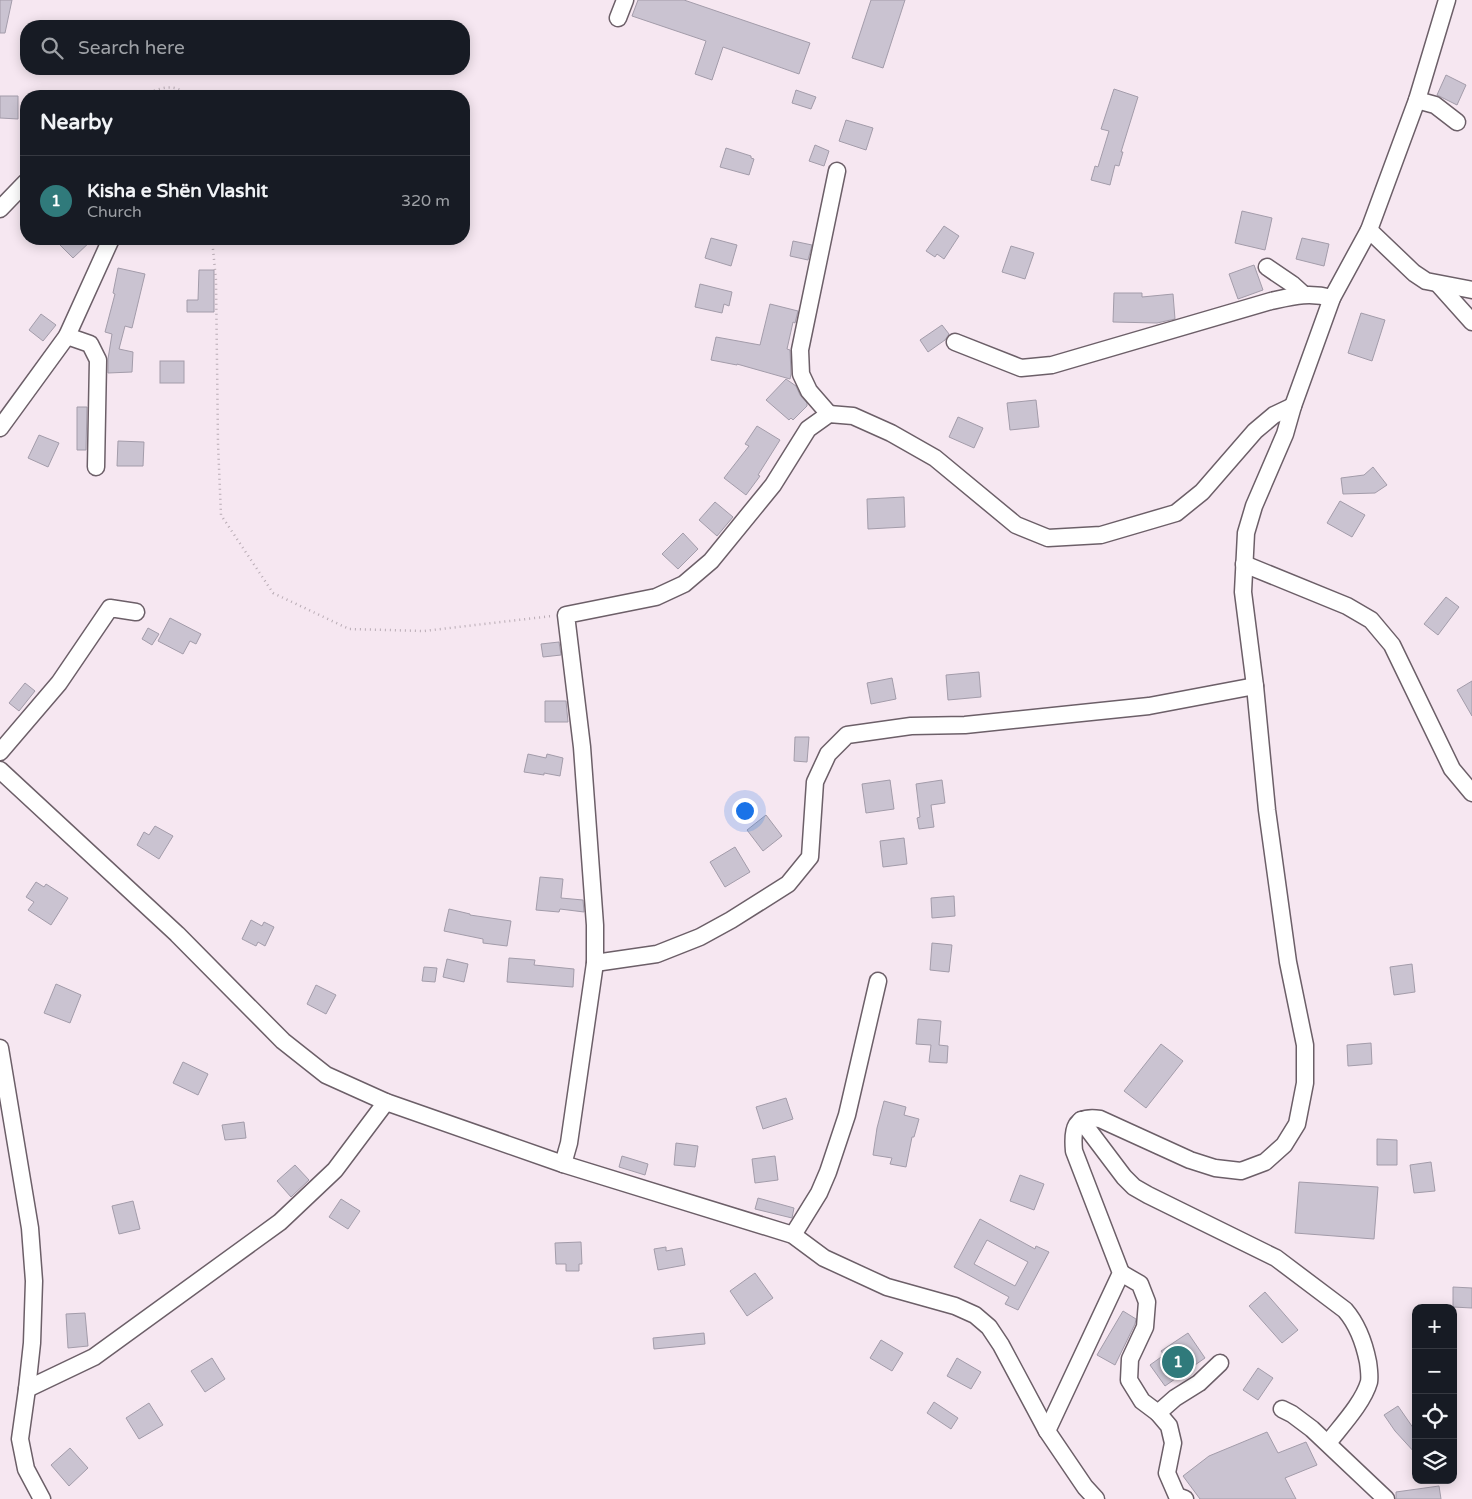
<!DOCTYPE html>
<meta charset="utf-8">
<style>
body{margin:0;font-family:"Varela Round",sans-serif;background:#242831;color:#f1f3f6}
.controls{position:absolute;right:15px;bottom:15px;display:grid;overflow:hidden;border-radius:10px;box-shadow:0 2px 12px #0003}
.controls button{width:45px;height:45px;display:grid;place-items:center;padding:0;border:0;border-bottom:1px solid #363941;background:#171b24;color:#f1f3f6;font:25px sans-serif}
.you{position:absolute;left:744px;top:810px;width:18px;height:18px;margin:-12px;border:4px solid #fff;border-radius:50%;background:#1a73e8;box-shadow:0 0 0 8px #1a73e833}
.badge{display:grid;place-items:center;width:32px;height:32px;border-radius:50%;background:#307a7b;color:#fff;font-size:16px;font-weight:700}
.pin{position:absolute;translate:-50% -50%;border:2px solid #fff;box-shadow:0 1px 5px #0006}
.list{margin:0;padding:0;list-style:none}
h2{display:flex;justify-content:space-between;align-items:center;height:65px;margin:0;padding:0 20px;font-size:21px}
h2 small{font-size:16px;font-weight:400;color:#9ea1a6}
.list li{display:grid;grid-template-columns:32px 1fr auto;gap:15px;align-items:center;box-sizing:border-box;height:90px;padding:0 20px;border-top:1px solid #363941}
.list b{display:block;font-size:19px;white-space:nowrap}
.list p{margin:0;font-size:16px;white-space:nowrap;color:#9ea1a6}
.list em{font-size:16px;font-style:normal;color:#9ea1a6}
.icon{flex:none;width:28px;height:28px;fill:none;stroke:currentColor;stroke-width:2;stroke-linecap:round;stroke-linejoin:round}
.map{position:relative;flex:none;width:1472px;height:1499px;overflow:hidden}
.search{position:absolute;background:#171b24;box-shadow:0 2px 12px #0003;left:20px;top:20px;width:450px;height:55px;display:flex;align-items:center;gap:12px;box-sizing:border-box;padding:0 18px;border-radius:20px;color:#9ea1a6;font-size:19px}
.panel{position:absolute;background:#171b24;box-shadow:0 2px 12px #0003;left:20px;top:90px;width:450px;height:155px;border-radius:20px}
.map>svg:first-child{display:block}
.building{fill:#cac3d1;stroke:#a39caa;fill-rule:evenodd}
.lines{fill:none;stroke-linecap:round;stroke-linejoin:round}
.minor-casing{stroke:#6c5f68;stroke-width:19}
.path{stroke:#b8abb4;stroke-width:2.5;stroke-dasharray:1 4;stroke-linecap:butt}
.minor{stroke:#fff;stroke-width:16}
</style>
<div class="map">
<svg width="1472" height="1499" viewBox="0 0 1472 1499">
<rect width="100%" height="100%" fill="#f6e7f1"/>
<g class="building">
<path d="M0,0H12L5,33H0Z"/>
<path d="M638,0H684L810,43L799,74L723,47L712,80L695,74L706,41L632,16Z"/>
<path d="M871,0H905L883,68L852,58Z"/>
<path d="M1446,75L1466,85L1457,105L1437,95Z"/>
<path d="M1114,89L1138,97L1121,152H1123L1119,166L1115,165L1110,185L1091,180L1095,166L1098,167L1109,131L1101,129Z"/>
<path d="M796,90L816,97L811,109L792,103Z"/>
<path d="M0,96H18V119L0,118Z"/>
<path d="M846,120L873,128L866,150L839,141Z"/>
<path d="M815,145L829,151L824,166L809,161Z"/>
<path d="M726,148L751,156V158L754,159L749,175L720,167Z"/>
<path d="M1242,211L1272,218L1265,250L1235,243Z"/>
<path d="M944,226L959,236L944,259L937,254L935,257L926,251Z"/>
<path d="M711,238L737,245L731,266L705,258Z"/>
<path d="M1302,238L1329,244L1324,266L1296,259Z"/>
<path d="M54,239H93L73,258Z"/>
<path d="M793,241L812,245L808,260L790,256Z"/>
<path d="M1011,246L1034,253L1025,279L1002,272Z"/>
<path d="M1254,265L1263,290L1238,299L1229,274Z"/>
<path d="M118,268L145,274L132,328L125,326L119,349L133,352L132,372L108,373V359L112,334L105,332L115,294L113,293Z"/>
<path d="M199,270H214V312H187V300H198Z"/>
<path d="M700,284L732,292L729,306L724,304L722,313L695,307Z"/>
<path d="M1114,293H1142V297L1173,294L1175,319L1157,323L1113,322Z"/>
<path d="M770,304L798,311L795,323L793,322L787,349L790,350L791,374L790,379L737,364V365L711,360L716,337L760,345Z"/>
<path d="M1361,313L1385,320L1372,361L1348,353Z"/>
<path d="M41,314L56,325L43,341L29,330Z"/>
<path d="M942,325L949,334L945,340L928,352L920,340Z"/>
<rect x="160" y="361" width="24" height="22"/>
<path d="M786,379L796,386L800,395L807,403V406L793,420L791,418L789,420L766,400Z"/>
<path d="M1036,400L1039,427L1010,430L1007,403Z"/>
<path d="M77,407H87L86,450H77Z"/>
<path d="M958,417L983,428L974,448L949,437Z"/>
<path d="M757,426L780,440L758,475L760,476L746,495L724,478L749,446L745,444Z"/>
<path d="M39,435L59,443L48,467L28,458Z"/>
<path d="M118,441L144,442L143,466H117Z"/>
<path d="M1373,467L1387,485L1375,493L1343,494L1341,478L1364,475Z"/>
<path d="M904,497L905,527L868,529L867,499Z"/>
<path d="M1340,501L1365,515L1352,537L1327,523Z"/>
<path d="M715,502L733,517L717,536L699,520Z"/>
<path d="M683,533L698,549L678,569L662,554Z"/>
<path d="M1446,597L1459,607L1438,635L1424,624Z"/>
<path d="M170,618L201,634L196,644L190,641L183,654L158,641Z"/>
<path d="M148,628L159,634L152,645L142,639Z"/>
<path d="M559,642L561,655L543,657L541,644Z"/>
<path d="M979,672L981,697L948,700L946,675Z"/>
<path d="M892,678L896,699L871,704L867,683Z"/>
<path d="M1472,681V716L1457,690Z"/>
<path d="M25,683L35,691L19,711L9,703Z"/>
<path d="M545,701H566L568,722H545Z"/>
<path d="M795,737H809L807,762L794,761Z"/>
<path d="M528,754L546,758L547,754L563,758L560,776L544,773V775L524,772Z"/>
<path d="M890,780L894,809L866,813L862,784Z"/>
<path d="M942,780L945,803L931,805L934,827L919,829L917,818L920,817L916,784Z"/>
<path d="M766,815L782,836L763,851L747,830Z"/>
<path d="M155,826L173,836L159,859L137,845L144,832L149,835Z"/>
<path d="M904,838L907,864L883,867L880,841Z"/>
<path d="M735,847L750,872L725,887L710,862Z"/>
<path d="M540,877L563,879L561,898L583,900L584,912L560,909L559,912L536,910Z"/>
<path d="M36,882L44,887L46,884L68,898L51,925L28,910L34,902L26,897Z"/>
<path d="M954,896L955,916L932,918L931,898Z"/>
<path d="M449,909L470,914V915L511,921L507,946L483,943V939L444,931Z"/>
<path d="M251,920L262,926L264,922L274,927L265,946L258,942L256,946L242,939Z"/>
<path d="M932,943L952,945L949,972L930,970Z"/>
<path d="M509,958L535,960L534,965L574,969L573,987L507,982Z"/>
<path d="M447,959L468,964L464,982L443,977Z"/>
<path d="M1412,964L1415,992L1394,995L1390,967Z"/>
<path d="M424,967L437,968L435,982L422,981Z"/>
<path d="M56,984L81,995L70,1023L44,1013Z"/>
<path d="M316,985L336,995L326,1014L307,1004Z"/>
<path d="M918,1019L941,1021L939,1045L948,1046L947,1063L929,1062L931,1045L916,1044Z"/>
<path d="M1371,1043L1372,1064L1348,1066L1347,1045Z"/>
<path d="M1161,1044L1183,1061L1146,1108L1124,1091Z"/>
<path d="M183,1062L208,1074L198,1095L173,1083Z"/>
<path d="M786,1098L793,1119L763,1129L756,1107Z"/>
<path d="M884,1101L906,1107L904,1115L919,1119L914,1137H912L906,1167L890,1164L892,1158L873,1155L877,1128Z"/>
<path d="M244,1122L246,1138L225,1140L222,1125Z"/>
<path d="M1377,1139L1397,1140V1165H1377Z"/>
<path d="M676,1143L698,1146L695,1167L674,1165Z"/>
<path d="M622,1156L648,1164L645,1175L619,1167Z"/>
<path d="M775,1156L778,1180L755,1183L752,1159Z"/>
<path d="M1431,1162L1435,1191L1414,1193L1410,1165Z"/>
<path d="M295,1165L309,1180L291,1197L277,1181Z"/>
<path d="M1020,1175L1044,1184L1034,1210L1010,1201Z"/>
<path d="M1299,1182L1378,1187L1374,1239L1295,1233Z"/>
<path d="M758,1198L794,1208L792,1218L755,1209Z"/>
<path d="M341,1199L360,1211L348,1229L329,1217Z"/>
<path d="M133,1201L140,1229L119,1234L112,1206Z"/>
<path d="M980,1219L1035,1249L1036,1246L1049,1252L1018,1310L1005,1304L1009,1297L954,1267ZM987,1240L1028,1262L1015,1286L974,1264Z"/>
<path d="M581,1242L582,1264H579V1271H566V1264H556L555,1243Z"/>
<path d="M666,1247V1251L682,1248L685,1265L658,1270L654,1249Z"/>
<path d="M755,1273L773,1298L747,1316L730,1291Z"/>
<path d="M1453,1287L1472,1288V1308L1453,1307Z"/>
<path d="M1265,1292L1298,1330L1282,1343L1249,1306Z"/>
<path d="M1123,1311L1136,1319L1135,1324L1115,1365L1097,1355Z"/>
<path d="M85,1313L88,1346L68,1348L66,1314Z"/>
<path d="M704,1333L705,1344L654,1349L653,1338Z"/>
<path d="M1188,1333L1205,1358L1165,1386L1150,1365L1164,1355L1161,1351Z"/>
<path d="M881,1340L903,1353L892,1371L870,1358Z"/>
<path d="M212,1358L225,1379L205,1392L191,1371Z"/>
<path d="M957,1358L981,1372L971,1389L947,1376Z"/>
<path d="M1258,1368L1273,1378L1258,1400L1243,1390Z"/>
<path d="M934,1402L958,1418L951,1429L927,1413Z"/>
<path d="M149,1403L163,1425L139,1439L126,1418Z"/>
<path d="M1398,1406L1416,1432V1454L1395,1431L1384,1415Z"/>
<path d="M1267,1432L1278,1453L1306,1442L1317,1465L1285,1478L1296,1499H1200L1183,1476L1209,1456Z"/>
<path d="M70,1448L88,1468L69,1486L51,1465Z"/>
<path d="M1439,1486L1441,1499H1396V1492Z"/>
</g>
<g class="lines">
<g class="minor-casing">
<g id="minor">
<path d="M618,18L625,0"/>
<path d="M1417,100L1435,105L1457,122"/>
<path d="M0,209L26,182"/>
<path d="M1369,230L1414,273L1426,281L1472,290"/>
<path d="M1267,267L1292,284L1303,294"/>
<path d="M1438,284L1472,322"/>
<path d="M67,336L90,344L98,360L96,467"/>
<path d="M955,342L1021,368L1052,365L1271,301C1294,296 1309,292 1332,298"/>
<path d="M829,414L809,391L801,374L800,350L837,171"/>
<path d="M0,428L67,336L111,239"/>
<path d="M1244,564L1347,606L1371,620L1392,645L1452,769L1472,793"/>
<path d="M0,752L59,683L110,608L136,612"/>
<path d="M0,770L177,934L283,1041L326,1075L386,1102L563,1164L793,1235L824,1258L887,1287L955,1306L975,1315L989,1327L1001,1345L1047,1431L1085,1487L1096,1499"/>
<path d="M595,963L657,954L700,937L731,920L788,884L810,857L815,782L828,754L847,735L911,726L965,725L1149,706L1255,686"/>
<path d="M0,1048L30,1228L34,1281L32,1343L27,1389L20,1439L26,1469L42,1499"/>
<path d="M1081,1120L1124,1177L1134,1187L1148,1195L1276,1258L1345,1310C1358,1325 1364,1342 1368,1362C1369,1369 1370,1376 1369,1382C1363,1403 1341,1426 1328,1443"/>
<path d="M563,1164L569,1143L595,963V925L582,747L566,615L656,597L684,584L711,561L773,485L808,429L829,414L853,416L891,433L935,458L1016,525L1048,538L1101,535L1176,513L1202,492L1255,431L1274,415L1293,406"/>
<path d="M793,1235L819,1193L828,1172L847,1115L878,981"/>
<path d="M1121,1273L1140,1284L1147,1302L1145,1327L1130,1359L1129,1380L1142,1401L1158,1413L1175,1398L1199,1383L1220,1363"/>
<path d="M27,1389L94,1357L280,1222L335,1170L386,1102"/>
<path d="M1282,1409L1292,1414L1312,1429L1386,1499"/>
<path d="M1158,1413L1169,1426L1173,1443L1167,1473L1177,1496L1185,1499"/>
<path d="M1047,1431L1121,1273L1074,1151C1072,1129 1074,1115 1100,1119L1190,1160L1215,1168L1241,1171L1265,1162L1284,1145L1297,1124L1305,1083V1045L1288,962L1267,810L1255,686L1243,592L1246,533L1254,506L1285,434L1293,406L1332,298L1369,230L1417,100L1447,0"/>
</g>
</g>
<g class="path">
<path d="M140,96C159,89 172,81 190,96"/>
<path d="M212,239L216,280L218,444L221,515L273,593L349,629L424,631L552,616"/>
</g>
<use href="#minor" class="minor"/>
</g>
</svg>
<div class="controls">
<button>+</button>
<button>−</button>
<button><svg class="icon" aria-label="locate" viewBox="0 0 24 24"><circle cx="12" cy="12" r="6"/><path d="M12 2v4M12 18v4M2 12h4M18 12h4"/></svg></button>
<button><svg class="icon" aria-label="layers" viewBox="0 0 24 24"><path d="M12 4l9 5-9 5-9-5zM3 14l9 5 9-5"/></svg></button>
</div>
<div class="you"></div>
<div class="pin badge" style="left:1178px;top:1362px">1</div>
<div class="search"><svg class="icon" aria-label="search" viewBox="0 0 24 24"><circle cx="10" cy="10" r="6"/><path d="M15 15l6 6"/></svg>Search here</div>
<section class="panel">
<h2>Nearby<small></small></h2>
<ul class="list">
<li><span class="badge">1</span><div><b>Kisha e Shën Vlashit</b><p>Church</p></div><em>320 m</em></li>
</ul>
</section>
</div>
